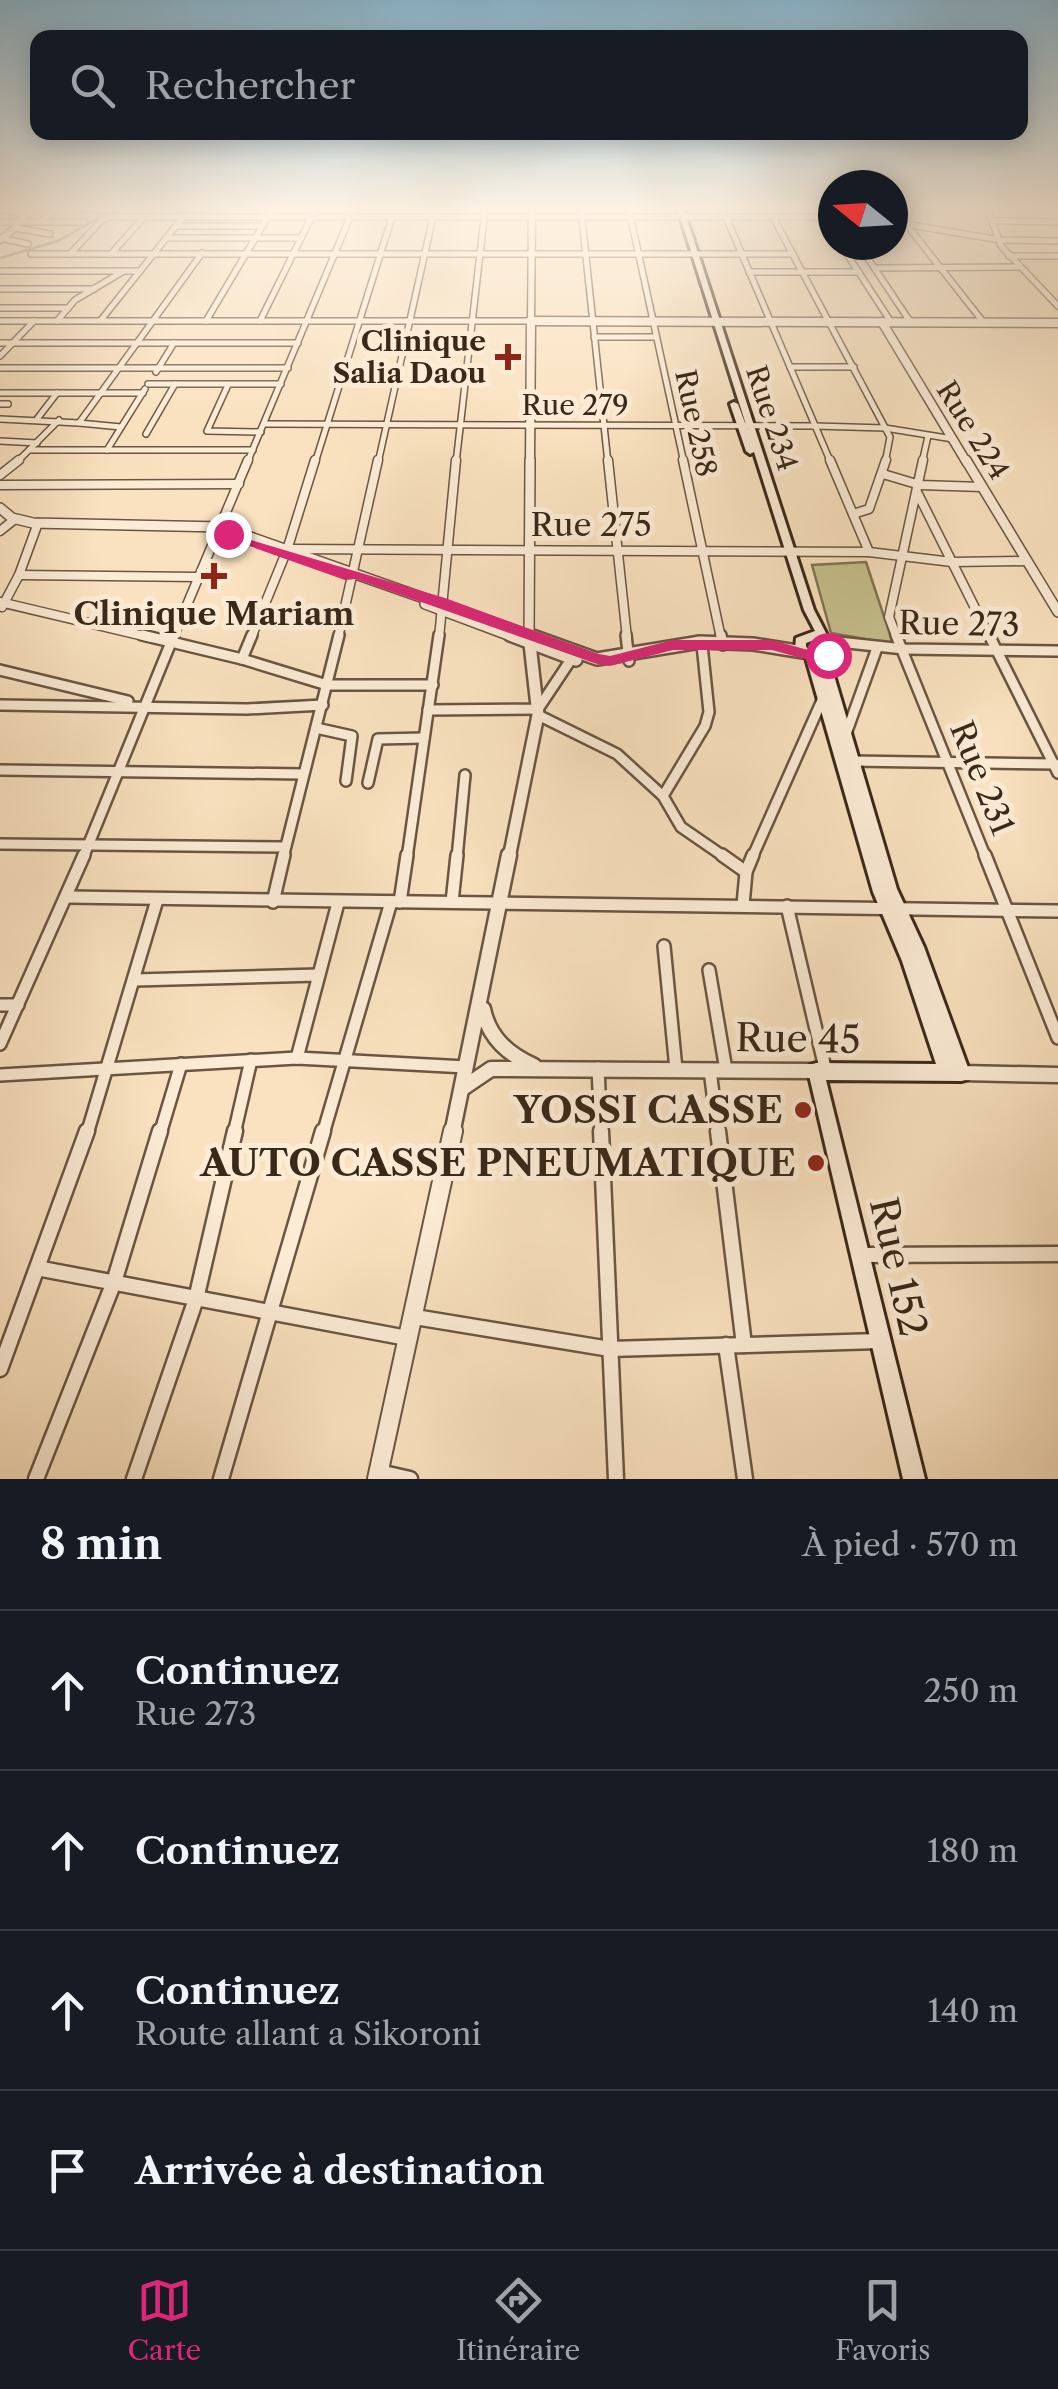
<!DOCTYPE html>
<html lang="fr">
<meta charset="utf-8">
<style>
body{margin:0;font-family:"Libre Caslon Text",serif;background:#20242c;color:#f1f3f6}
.compass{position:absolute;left:818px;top:170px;width:90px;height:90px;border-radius:50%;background:#171b24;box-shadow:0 5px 25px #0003;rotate:288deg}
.stop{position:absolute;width:30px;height:30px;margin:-22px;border:8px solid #db2777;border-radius:50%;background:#fff}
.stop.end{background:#db2777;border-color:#fff;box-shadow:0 2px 10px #0008}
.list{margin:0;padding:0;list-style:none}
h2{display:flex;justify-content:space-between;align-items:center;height:130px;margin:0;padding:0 40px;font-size:42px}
h2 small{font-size:32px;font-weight:400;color:#9ea1a6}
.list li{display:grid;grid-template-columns:65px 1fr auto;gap:30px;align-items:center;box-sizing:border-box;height:160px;padding:0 40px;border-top:2px solid #363941}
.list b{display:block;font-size:38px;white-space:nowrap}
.list p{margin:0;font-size:32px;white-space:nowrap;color:#9ea1a6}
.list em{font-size:32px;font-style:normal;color:#9ea1a6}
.icon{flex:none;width:55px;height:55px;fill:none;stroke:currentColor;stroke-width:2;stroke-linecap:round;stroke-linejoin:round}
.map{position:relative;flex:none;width:1058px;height:1479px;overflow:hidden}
.search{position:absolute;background:#171b24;box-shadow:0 5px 25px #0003;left:30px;right:30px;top:30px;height:110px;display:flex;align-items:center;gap:25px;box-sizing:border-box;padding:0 35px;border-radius:20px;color:#9ea1a6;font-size:38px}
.sheet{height:770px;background:#171b24}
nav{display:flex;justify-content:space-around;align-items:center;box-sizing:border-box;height:140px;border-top:2px solid #363941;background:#171b24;font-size:28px;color:#9ea1a6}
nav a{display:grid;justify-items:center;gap:5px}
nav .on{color:#db2777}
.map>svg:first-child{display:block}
.green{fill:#c6c18d;stroke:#807453;stroke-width:2.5}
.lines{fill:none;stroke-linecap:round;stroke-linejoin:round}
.stream{stroke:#768275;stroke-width:2.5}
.minor-far4-casing{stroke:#6a5643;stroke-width:8}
.minor-far3-casing{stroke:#6a5643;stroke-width:11}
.minor-far2-casing{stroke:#6a5643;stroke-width:14}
.minor-far1-casing{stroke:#6a5643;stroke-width:16}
.minor-casing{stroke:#6a5643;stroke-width:19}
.tertiary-far5-casing{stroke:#6a5643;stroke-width:9}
.tertiary-far4-casing{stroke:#6a5643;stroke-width:11}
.tertiary-far3-casing{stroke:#6a5643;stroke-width:12}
.tertiary-far2-casing{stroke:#6a5643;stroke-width:16}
.tertiary-far1-casing{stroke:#6a5643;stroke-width:19}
.tertiary-casing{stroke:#6a5643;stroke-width:22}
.secondary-casing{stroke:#3a2819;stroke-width:6}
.minor-far4{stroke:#fcecd6;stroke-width:5}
.minor-far3{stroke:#fcecd6;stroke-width:8}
.minor-far2{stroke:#fcecd6;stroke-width:9}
.minor-far1{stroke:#fcecd6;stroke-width:11}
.minor{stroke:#fcecd6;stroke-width:14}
.tertiary-far5{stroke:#fcecd6;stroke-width:6}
.tertiary-far4{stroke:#fcecd6;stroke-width:8}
.tertiary-far3{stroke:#fcecd6;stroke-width:9}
.tertiary-far2{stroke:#fcecd6;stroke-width:11}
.tertiary-far1{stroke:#fcecd6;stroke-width:14}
.tertiary{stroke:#fcecd6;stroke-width:18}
.secondary{fill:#fcecd6;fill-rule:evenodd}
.route{fill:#db2777}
.poi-dot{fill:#8f2418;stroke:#fcecd6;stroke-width:4}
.labels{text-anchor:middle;stroke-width:10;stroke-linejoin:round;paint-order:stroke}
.far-poi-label{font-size:28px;font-weight:bold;fill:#3a2819;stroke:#fcecd6;text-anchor:end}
.far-street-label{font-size:28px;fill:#3a2819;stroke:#fcecd6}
.street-label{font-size:32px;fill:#3a2819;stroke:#fcecd6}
.poi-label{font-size:32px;font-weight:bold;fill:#3a2819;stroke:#fcecd6}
.near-street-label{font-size:38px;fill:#3a2819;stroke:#fcecd6}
.near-poi-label{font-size:38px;font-weight:bold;fill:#3a2819;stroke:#fcecd6;text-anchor:end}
</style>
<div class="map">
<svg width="1058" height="1479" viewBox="0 0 1058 1479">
<rect width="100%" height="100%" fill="#fae2c0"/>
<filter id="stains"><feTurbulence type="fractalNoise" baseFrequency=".002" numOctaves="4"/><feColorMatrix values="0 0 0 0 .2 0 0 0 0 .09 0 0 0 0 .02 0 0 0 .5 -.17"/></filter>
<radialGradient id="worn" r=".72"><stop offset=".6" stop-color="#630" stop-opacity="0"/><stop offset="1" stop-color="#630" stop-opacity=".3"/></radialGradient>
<path class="green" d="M866,562L893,644L831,633L812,565Z"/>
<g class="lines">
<g class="stream">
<path d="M76,210L100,214"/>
<path d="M169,210L193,213L217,210"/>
<path d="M0,258L58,241L108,213"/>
</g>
<g class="minor-far4-casing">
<g id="minor-far4">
<path d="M0,210L29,214"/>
<path d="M97,210H114"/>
<path d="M581,210L608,463"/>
<path d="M629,210L684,463"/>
<path d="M723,210L831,463"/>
<path d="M818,210L833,233"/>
<path d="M910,210L906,224L984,323"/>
<path d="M988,210L1001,246L1058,306"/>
<path d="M773,217L890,437L885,463"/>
<path d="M42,220L55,210"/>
<path d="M995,221L1058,222"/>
<path d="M0,222H85"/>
<path d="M893,222L1000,240L1058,241"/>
<path d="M176,226H263"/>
<path d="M15,228L50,234"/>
<path d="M0,238L28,244"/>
<path d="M166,238H301"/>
<path d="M841,245L891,322"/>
<path d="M859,245L911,323"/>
<path d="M31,254H793"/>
<path d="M70,254L103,219L110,217H823"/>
<path d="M111,254L144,217"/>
<path d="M1009,256H1058"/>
<path d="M874,268L1019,267"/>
<path d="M0,271H140"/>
<path d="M749,272H859"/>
<path d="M0,289H94"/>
<path d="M0,308H68"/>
<path d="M101,320L183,217"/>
<path d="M0,321H532"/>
<path d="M57,321L75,300L122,272"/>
<path d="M206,321L272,210"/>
<path d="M260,321L315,210"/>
<path d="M594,337H656"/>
<path d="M0,343H298"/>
<path d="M0,356L34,321"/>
<path d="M790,367H854"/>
<path d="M0,368H288"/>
<path d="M156,372L174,343"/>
<path d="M148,384H281"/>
<path d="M228,385L207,431L261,432"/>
<path d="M0,393H143"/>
<path d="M0,404H8"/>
<path d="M0,419L79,423"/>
<path d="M37,419L57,393"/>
<path d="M265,424L815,426L885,428L953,439"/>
<path d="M121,427L79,423L202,253"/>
<path d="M146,434L175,384"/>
<path d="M0,441L37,443"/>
<path d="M30,450H253"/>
<path d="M107,450L145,389"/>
<path d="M16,463L59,420"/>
<path d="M247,463L353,210"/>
<path d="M315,463L392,217"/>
<path d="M378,463L433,217"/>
<path d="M456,463L485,210"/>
<path d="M922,463L928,436"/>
</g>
</g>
<g class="minor-far3-casing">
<g id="minor-far3">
<path d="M608,460L627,638"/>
<path d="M683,460L721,638"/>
<path d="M830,460L869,552"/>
<path d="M883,474L920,485L982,487"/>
<path d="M0,475L19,460"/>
<path d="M0,485L239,484"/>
<path d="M918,494L990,638"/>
<path d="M853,514L869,509L886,460"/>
<path d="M0,531L15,519"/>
<path d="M289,549L869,552L952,562L1027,561"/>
<path d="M19,575L198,577"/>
<path d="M0,602L152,638"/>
<path d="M2,607L19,575L38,523"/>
<path d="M173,638L248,460"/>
<path d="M251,638L287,550L315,460"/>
<path d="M338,638L378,460"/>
<path d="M439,638L456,460"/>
<path d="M897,638L889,617L923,460"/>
</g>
</g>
<g class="minor-far2-casing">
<g id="minor-far2">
<path d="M142,635L242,659L327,685H433"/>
<path d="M626,635L629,661"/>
<path d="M721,635L723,645"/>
<path d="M896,635L986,858"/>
<path d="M989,635L1058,773"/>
<path d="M829,641L904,649L1058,651"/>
<path d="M242,659L252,635"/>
<path d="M0,670L128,701"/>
<path d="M0,705L247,709L323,705"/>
<path d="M428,710L538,709L572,658"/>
<path d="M538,715L617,754L663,796L681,827L726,858"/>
<path d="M316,728L352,736L346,781"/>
<path d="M846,734L877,648"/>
<path d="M851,761L1055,764"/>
<path d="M0,770L302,774"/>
<path d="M368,783L378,739L424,738"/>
<path d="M663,796L705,726L709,712L702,645"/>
<path d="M0,844L285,847"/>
<path d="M83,858L174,635"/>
<path d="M283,858L339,635"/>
<path d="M407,858L439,635"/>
<path d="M457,858L465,775"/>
<path d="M752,858L823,698"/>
</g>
</g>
<g class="minor-far1-casing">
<g id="minor-far1">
<path d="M722,855L746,872"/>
<path d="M985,855L1058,1038"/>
<path d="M68,897L1058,911"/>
<path d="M273,902L284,855"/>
<path d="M400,902L407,855"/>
<path d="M452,902L457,855"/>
<path d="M743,905L746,872L753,855"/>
<path d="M787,906L826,1072"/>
<path d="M664,946L676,1069"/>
<path d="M709,970L726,1070"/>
<path d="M135,980L318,975"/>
<path d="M0,1005H18"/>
<path d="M0,1044L84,855"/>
<path d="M297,1058L338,903"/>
<path d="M598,1068L601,1134"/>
<path d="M710,1070L718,1134"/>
<path d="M0,1075L297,1058L466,1067"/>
<path d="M87,1134L157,900"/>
<path d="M160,1134L181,1064"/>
<path d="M234,1134L251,1060"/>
<path d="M323,1134L391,902"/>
</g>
</g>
<g class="minor-casing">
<g id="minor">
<path d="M601,1131L616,1479"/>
<path d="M718,1131L744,1345"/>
<path d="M861,1255L1058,1254"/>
<path d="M42,1269L407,1338"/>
<path d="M415,1317L610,1349L879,1341"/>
<path d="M726,1345L745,1479"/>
<path d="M0,1369L87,1131"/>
<path d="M379,1472L410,1479"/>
<path d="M36,1479L114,1282L160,1131"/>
<path d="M134,1479L196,1299L235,1131"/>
<path d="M221,1479L323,1131"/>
</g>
</g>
<g class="tertiary-far5-casing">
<g id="tertiary-far5">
<path d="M0,240L15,228L27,210"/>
<path d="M532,321L980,323"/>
<path d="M531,323L532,210"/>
</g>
</g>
<g class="tertiary-far4-casing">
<g id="tertiary-far4">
<path d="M532,321L1058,323"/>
<path d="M882,322L967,463"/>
<path d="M530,463L531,320"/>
</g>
</g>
<g class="tertiary-far3-casing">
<g id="tertiary-far3">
<path d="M966,460L1058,612"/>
<path d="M0,508L12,518L33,523L222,527L537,638"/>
<path d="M425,604L516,638"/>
<path d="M529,638L530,460"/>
</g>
</g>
<g class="tertiary-far2-casing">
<g id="tertiary-far2">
<path d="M510,635L576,660"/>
<path d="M530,635L597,659L700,642L753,644L803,652"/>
<path d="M509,858L538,715L529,635"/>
</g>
</g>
<g class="tertiary-far1-casing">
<g id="tertiary-far1">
<path d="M483,1009C489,1038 508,1054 534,1066"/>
<path d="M962,1073L1058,1075"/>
<path d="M463,1088L491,1069L816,1071"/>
<path d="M452,1134L509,855"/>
</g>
</g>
<g class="tertiary-casing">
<path id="tertiary" d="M377,1479L453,1131"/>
</g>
<g class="secondary-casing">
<path id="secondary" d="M678,210H684L814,610L829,639L838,646L833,656V672L897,889L924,947L970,1073L968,1079L962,1081L826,1080L925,1479H903L808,1071L810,1065L816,1063L936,1064L902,961L873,892L806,658L795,649L796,638L815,631L804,610L754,452L750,454L746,451L730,404L734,402L738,404L748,431ZM814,640L826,647L823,652H813L806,647V643Z"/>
</g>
<use href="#minor-far4" class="minor-far4"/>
<use href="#minor-far3" class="minor-far3"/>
<use href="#minor-far2" class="minor-far2"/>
<use href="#minor-far1" class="minor-far1"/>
<use href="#minor" class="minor"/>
<use href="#tertiary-far5" class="tertiary-far5"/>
<use href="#tertiary-far4" class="tertiary-far4"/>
<use href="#tertiary-far3" class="tertiary-far3"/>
<use href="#tertiary-far2" class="tertiary-far2"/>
<use href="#tertiary-far1" class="tertiary-far1"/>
<use href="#tertiary" class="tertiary"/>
<use href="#secondary" class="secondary"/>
</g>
<linearGradient id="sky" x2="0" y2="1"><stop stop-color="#8ab8d2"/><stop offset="0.5" stop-color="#fdf2e3"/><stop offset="1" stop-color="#fdf2e3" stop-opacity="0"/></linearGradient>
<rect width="1058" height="417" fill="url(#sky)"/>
<path class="route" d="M224,532L445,598L599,654L610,656L673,640H772L815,652L828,650L836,655L815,662L772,650H673L610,666L597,664L356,579L345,580L224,537Z"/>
<g class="poi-dot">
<path d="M503 342h10v10h10v10h-10v10h-10v-10h-10v-10h10z"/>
<path d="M209 561h10v10h10v10h-10v10h-10v-10h-10v-10h10z"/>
<circle cx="803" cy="1110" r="10"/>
<circle cx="816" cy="1163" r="10"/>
</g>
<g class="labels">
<g class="far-poi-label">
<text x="486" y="351">Clinique<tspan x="486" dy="32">Salia Daou</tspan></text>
</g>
<g class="far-street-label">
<text x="575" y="415">Rue 279</text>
<text transform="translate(772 418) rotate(72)" y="10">Rue 234</text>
<text transform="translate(696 423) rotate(78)" y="10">Rue 258</text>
<text transform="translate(973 430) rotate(58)" y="10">Rue 224</text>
</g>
<g class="street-label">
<text x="591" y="536">Rue 275</text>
<text transform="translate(959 624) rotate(1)" y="11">Rue 273</text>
<text transform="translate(982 778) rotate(68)" y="11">Rue 231</text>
</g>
<g class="poi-label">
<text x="214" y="625">Clinique Mariam</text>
</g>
<g class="near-street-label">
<text transform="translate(798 1039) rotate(1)" y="13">Rue 45</text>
<text transform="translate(898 1267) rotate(77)" y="13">Rue 152</text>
</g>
<g class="near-poi-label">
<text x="783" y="1123">YOSSI CASSE</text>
<text x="796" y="1176">AUTO CASSE PNEUMATIQUE</text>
</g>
</g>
<rect width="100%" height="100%" filter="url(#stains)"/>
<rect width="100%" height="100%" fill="url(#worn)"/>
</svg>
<svg class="compass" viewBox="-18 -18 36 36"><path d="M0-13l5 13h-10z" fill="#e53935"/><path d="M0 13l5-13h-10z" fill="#9ea1a6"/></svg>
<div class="stop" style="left:828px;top:655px"></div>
<div class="stop end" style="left:228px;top:534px"></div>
<div class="search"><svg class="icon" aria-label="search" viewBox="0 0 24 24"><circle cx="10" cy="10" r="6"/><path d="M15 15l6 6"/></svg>Rechercher</div>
</div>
<section class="sheet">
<h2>8 min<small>À pied · 570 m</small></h2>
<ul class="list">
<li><svg class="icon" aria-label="ahead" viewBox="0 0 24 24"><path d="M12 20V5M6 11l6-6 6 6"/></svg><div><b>Continuez</b><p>Rue 273</p></div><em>250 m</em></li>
<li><svg class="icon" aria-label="ahead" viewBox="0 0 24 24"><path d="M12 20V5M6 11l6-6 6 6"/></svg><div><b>Continuez</b></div><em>180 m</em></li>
<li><svg class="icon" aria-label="ahead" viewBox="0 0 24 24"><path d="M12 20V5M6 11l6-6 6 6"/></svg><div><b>Continuez</b><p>Route allant a Sikoroni</p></div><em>140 m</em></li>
<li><svg class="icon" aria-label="arrive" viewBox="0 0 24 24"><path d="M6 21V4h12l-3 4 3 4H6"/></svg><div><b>Arrivée à destination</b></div></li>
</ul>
</section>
<nav>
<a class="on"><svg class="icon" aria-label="map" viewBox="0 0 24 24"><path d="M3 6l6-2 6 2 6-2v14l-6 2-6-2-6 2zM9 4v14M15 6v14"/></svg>Carte</a>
<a><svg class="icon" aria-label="directions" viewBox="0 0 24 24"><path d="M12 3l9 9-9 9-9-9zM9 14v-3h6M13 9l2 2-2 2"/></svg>Itinéraire</a>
<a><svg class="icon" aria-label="saved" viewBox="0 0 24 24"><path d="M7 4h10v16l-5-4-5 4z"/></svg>Favoris</a>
</nav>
